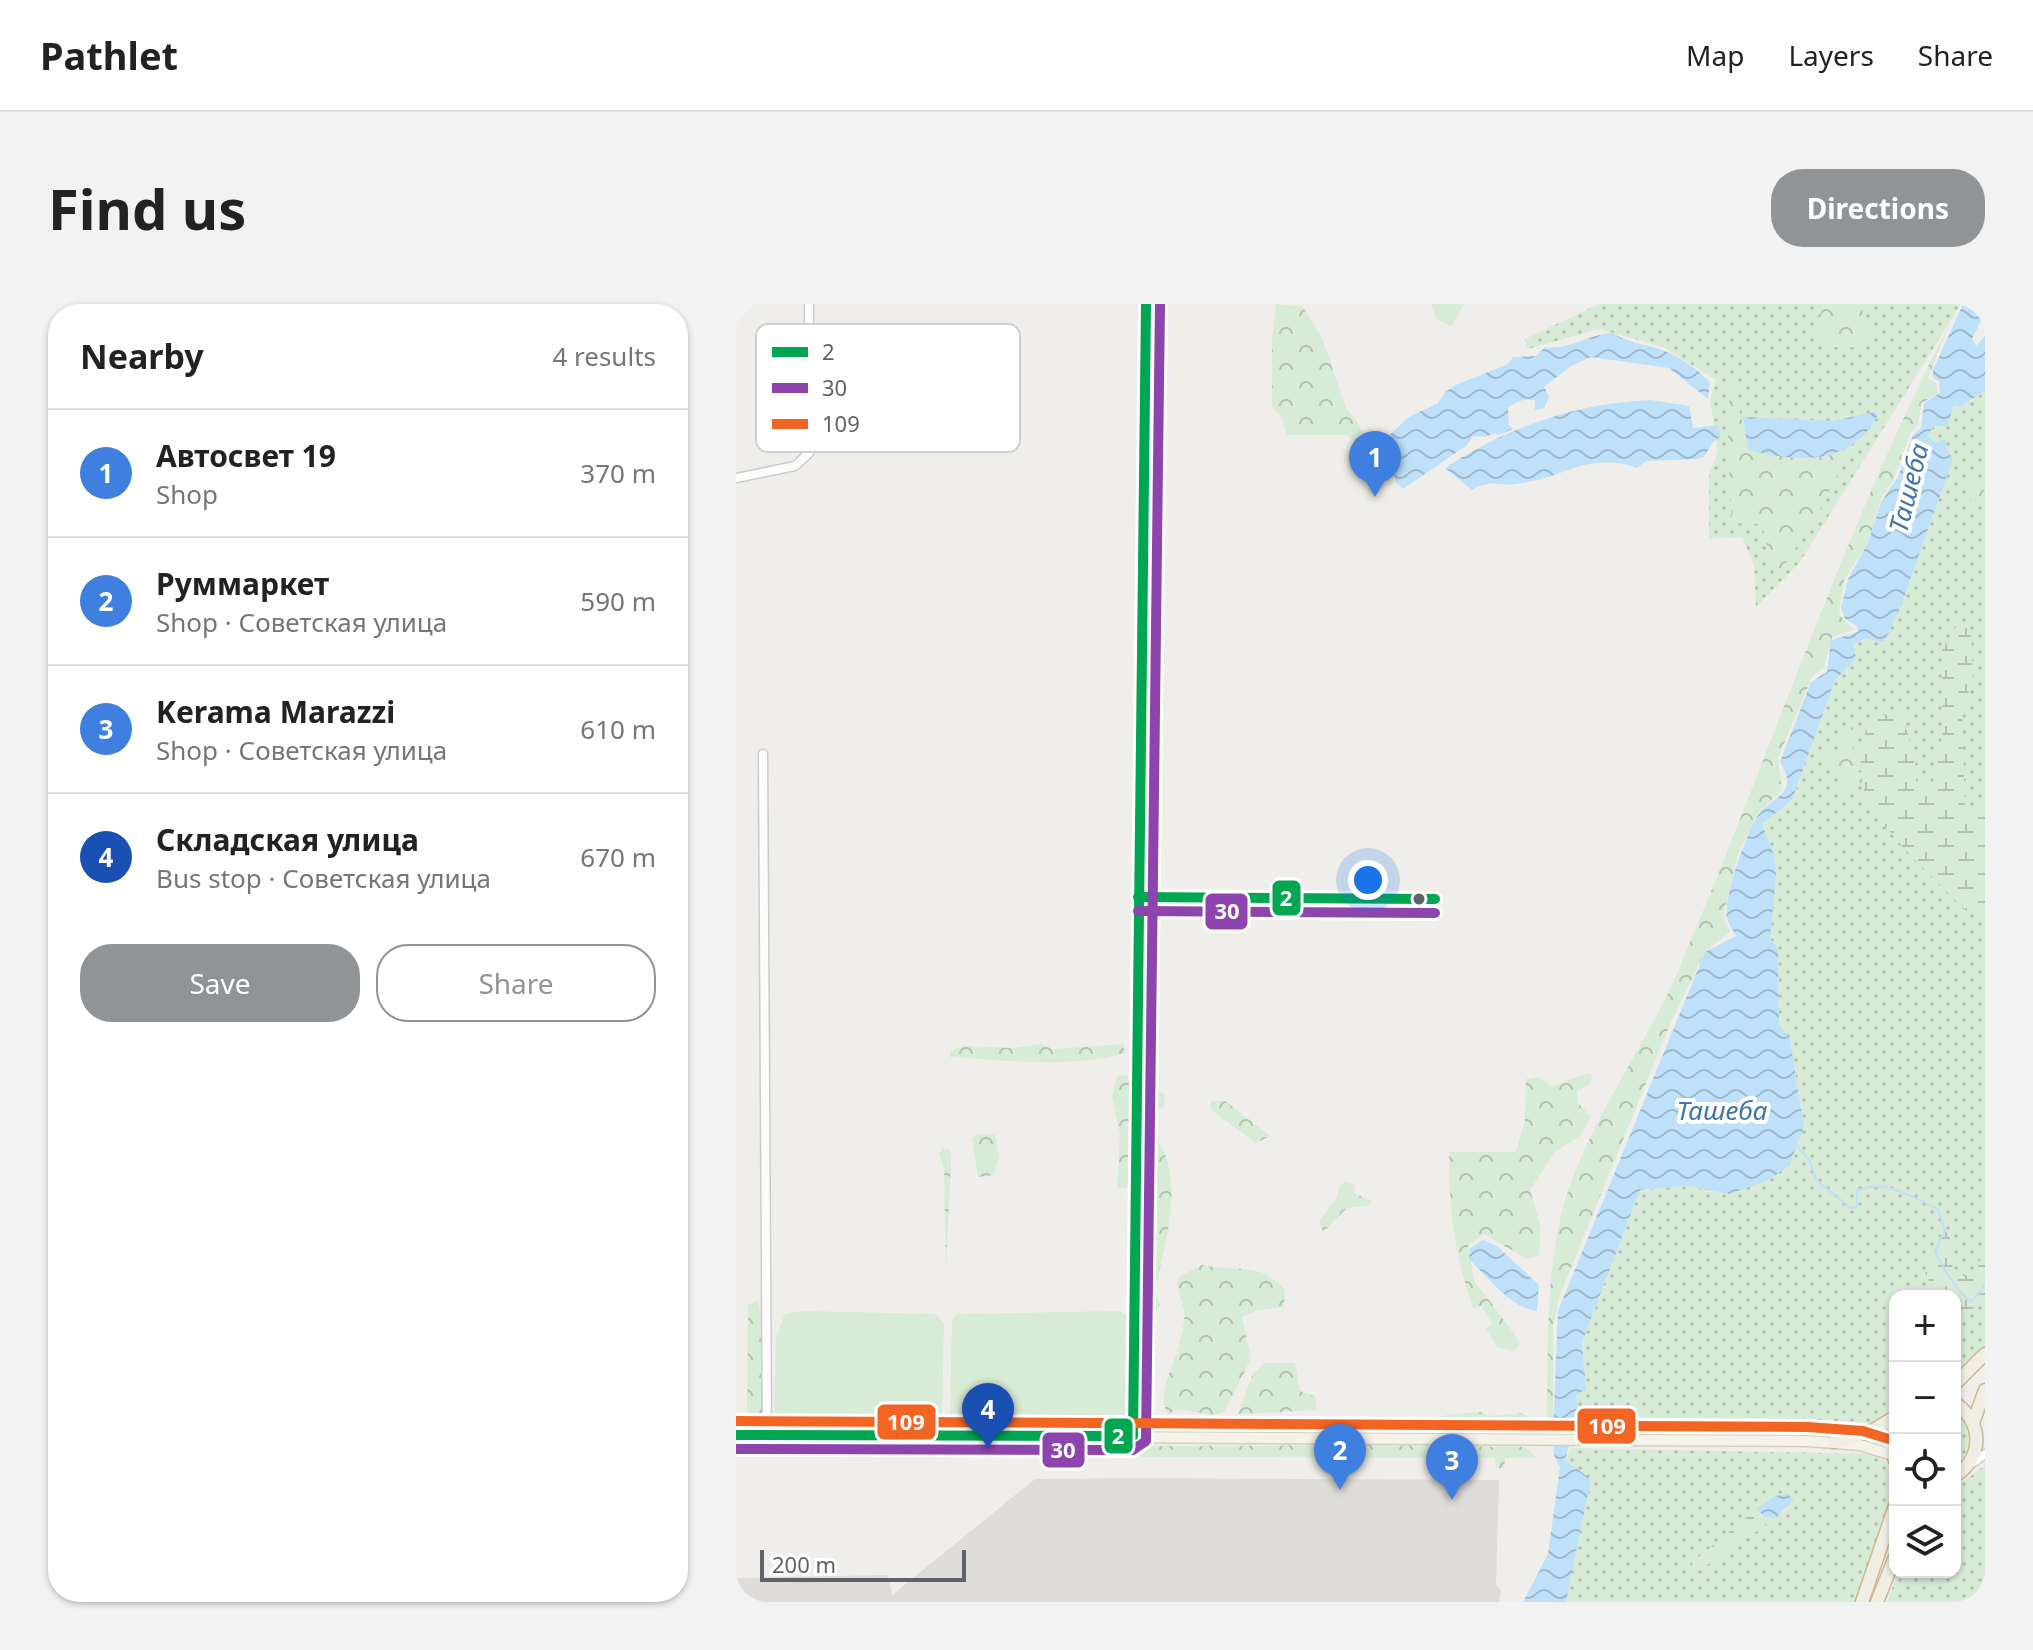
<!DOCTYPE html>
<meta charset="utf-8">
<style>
body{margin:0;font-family:"Noto Sans",sans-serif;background:#f2f2f2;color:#222}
.controls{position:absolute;right:24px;bottom:24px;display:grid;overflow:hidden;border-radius:16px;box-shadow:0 2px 6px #0004}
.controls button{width:72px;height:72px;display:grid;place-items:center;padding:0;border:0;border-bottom:2px solid #e0e0e0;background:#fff;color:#222;font:40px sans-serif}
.scale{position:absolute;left:24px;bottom:20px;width:206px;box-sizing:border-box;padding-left:8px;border:4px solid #5f6368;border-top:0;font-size:22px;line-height:28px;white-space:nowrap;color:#5f6368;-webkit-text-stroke:6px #fff;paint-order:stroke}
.you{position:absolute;left:632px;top:576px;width:28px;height:28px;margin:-20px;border:6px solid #fff;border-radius:50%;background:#1a73e8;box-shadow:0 0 0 12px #1a73e833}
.badge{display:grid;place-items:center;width:52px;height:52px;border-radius:50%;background:#919496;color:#fff;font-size:26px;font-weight:700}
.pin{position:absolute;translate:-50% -66px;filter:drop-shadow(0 2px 4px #0008)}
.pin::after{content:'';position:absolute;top:42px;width:28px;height:24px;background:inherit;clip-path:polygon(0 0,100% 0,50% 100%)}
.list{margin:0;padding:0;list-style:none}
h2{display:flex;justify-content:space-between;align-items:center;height:104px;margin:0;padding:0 32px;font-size:34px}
h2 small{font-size:26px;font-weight:400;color:#767676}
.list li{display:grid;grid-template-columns:52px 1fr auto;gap:24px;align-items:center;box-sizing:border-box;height:128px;padding:0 32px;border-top:2px solid #e0e0e0}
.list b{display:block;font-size:30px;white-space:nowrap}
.list p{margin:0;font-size:26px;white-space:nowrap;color:#767676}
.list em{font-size:26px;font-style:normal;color:#767676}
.actions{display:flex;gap:16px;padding:24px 32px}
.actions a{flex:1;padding:18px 0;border:2px solid #919496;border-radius:32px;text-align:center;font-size:28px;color:#919496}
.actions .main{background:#919496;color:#fff}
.icon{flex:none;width:44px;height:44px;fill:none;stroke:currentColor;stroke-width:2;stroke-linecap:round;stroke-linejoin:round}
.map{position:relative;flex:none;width:1249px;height:1298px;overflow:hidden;border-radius:32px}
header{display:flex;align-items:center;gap:48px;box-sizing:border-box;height:112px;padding:0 40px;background:#fff;border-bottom:2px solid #e0e0e0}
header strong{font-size:38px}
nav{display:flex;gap:44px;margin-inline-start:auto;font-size:28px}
.intro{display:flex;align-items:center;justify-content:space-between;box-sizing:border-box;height:192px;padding:0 48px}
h1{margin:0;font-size:56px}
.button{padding:20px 36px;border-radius:32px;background:#919496;color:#fff;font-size:28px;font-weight:700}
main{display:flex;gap:48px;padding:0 48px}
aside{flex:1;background:#fff;border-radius:32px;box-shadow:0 2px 6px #0004}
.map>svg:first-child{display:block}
.industrial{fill:#dfddda}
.grass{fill:url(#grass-dots);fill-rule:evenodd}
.forest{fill:url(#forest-crowns)}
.wetland{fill:url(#wetland-marsh)}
.park{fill:#d8ebd6}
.water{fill:url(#water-waves)}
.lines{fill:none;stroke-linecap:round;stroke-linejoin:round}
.stream{stroke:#bfe0f9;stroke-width:2}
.minor-casing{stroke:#cbcccc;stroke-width:11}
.major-casing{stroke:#d7ceb8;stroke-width:13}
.highway-casing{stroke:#c8b996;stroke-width:15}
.minor{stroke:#fdfcfc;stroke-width:8}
.major{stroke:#f4f2e9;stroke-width:10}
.highway{stroke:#f0ede3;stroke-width:12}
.bus-1-casing{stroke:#fff;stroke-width:16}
.bus-2-casing{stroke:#fff;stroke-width:16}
.bus-3-casing{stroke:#fff;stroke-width:16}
.bus-1{stroke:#00a651;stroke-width:10}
.bus-2{stroke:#8e44ad;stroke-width:10}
.bus-3{stroke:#f26522;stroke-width:10}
.bus-dot{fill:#5f6368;stroke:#fff;stroke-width:3}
.labels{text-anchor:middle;stroke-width:8;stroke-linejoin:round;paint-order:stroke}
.water-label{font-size:26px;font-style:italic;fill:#4174aa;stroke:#fff}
.key{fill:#fff;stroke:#cfd0d2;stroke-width:2}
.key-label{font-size:22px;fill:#5f6368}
.line-badge{stroke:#fff;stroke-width:3}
.badge-label{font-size:22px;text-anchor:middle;font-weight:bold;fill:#fff}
</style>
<header>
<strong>Pathlet</strong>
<nav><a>Map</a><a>Layers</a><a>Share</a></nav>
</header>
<div class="intro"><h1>Find us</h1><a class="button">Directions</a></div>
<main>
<aside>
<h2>Nearby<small>4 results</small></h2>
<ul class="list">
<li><span class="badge" style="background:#3f7fe0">1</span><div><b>Автосвет 19</b><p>Shop</p></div><em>370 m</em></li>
<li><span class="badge" style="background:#3f7fe0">2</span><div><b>Руммаркет</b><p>Shop · Советская улица</p></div><em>590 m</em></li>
<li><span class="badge" style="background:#3f7fe0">3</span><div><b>Kerama Marazzi</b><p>Shop · Советская улица</p></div><em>610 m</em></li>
<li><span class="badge" style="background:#1a4fb4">4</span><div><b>Складская улица</b><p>Bus stop · Советская улица</p></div><em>670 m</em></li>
</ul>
<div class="actions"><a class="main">Save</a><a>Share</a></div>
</aside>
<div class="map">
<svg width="1249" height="1298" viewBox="0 0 1249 1298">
<defs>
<pattern id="grass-dots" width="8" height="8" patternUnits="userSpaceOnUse" patternTransform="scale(2)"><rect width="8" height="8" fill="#d8ebd6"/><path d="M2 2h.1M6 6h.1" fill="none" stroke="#b2c2b1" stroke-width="1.8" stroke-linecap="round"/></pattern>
<pattern id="forest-crowns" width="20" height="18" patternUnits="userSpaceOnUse" patternTransform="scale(2)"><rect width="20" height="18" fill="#d8ebd6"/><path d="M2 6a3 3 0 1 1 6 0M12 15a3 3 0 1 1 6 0" fill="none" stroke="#b2c2b1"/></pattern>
<pattern id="wetland-marsh" width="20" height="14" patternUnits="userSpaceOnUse" patternTransform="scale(2)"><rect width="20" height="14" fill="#d8ebd6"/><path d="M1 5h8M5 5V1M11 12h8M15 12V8" fill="none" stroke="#b2c2b1"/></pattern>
<pattern id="water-waves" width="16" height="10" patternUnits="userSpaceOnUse" patternTransform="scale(2)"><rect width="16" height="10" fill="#bfe0f9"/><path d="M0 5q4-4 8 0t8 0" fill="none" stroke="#9eb9cd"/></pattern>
</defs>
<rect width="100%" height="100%" fill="#efeeea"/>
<path class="industrial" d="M398,1174L763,1176L760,1281L765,1286L763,1298H0V1274L152,1271L156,1291L299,1175Z"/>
<g class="grass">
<path d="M863,0H1225L1064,258L1020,303L1018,262L1006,233L973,235V172L982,147L974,96L980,76L927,43L863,25L792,45L789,35Z"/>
<path d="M1249,87V1041L1231,1064L1219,1071V992H1159V1093C1152,1121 1120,1126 1095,1131L837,1130L842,1112L840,1090L850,1085L846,1038L904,886L950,882L993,890L1052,862L1068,823L1054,735L1043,720L1042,645L1034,635L1038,551L1025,520L1056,496L1099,376L1119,355L1118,340L1130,334L1198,138L1191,132L1198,122L1211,121L1218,100L1236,97Z"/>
<path d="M1219,1106C1236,1122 1237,1146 1219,1163Z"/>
<path d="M835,1144L1139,1150L1149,1156C1165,1201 1136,1256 1119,1298H830L854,1180L852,1173L829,1156ZM1039,1192L1051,1205L965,1265L956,1264L957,1258Z"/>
<path d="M1249,1161V1298H1151L1162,1268H1219V1184Z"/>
</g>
<g class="forest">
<path d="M540,0L567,3L586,34L610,104L637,140L629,145L611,131H551L545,113L536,103V35Z"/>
<path d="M695,0H728L715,23L700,15Z"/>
<path d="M1087,0H1143L1126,6L1134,28L1131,38C1113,48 1097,44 1079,35Z"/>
<path d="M1213,21L1192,74L1200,79L1202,90L1185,99L1182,121L1175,128L1157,177L1146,192L1132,239L1108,276L1103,310L1118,326L1096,333L1088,364L1076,373L1042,454L1046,486L1023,508L1002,550L987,612L994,628L969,648L934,720L824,991L817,1021V1128H810C813,1053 808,972 828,900C850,822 910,742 942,667C1034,452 1106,229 1213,21Z"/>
<path d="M996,71L1012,146L1087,153L1114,145L1082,210L1043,269L1038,270L1026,220L996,219L991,116Z"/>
<path d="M1232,176L1249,181L1246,199L1236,205Z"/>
<path d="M1116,423L1119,429L1116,450H1128L1133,455L1113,462L1115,466L1137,472L1135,478L1115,480L1111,491L1107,490L1099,467L1086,461L1093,442L1102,448L1110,425Z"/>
<path d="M406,673L418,688L420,699L418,768L407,769Z"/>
<path d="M304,740L317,745L387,740L389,749C333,765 270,756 214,753V747L227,742L278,744Z"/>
<path d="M853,769L857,772L854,780L841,787L842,799L855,813L845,831L819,848L794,886L804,921L803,951L791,955L748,930L732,942L738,976L782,1035L783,1042L777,1047L761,1043L750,1024L756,1019L745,1002L737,1004C718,948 713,907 713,848H780L789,816L790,775L801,773L816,782Z"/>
<path d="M391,771L396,787L393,872L391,884L381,883L384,830L376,793L381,772Z"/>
<path d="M419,785L429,791L428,803L418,806L416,831C452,865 429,945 418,987L424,1000L415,1022L404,1033L406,787Z"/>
<path d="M475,797H489L534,832L520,839L475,806Z"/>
<path d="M241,830L259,831L263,853L258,871L242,873L236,835Z"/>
<path d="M207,844L214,846L215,859L210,964L208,864L203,850Z"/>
<path d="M610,878L619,881L618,889L636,897L634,901L611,904L587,928L583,917L600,895L604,881Z"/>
<path d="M466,961C502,969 522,956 549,986L548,1003L522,1006L506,1013L515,1055L488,1108L477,1111L441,1105L432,1111C419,1088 440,1060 444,1037C446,1028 450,1013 448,1005C445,993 441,987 441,974Z"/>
<path d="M22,996L26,1018V1111L15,1123L0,1124V1110H11L12,1001Z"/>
<path d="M529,1059H559L564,1087L579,1092L581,1106L502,1110L517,1070Z"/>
<path d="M745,1108L754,1112L787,1109L791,1113L789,1122L769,1119L761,1122L692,1124L682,1118L716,1110Z"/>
<path d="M632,1113L636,1116L633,1121L575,1125L570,1122C561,1126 495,1127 484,1124L483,1118L544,1114L623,1117Z"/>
<path d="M204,1141L231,1142L259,1150L294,1141L385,1142L392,1154L0,1153V1142Z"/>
<path d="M631,1141L790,1143L801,1154H769L768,1164H760L759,1154L405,1153L406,1142Z"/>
</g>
<g class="wetland">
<path d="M1223,318L1235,328L1237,372L1226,411L1229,502L1239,505L1249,500V606L1233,609C1209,586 1134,516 1128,486C1122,460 1124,436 1136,413L1165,408L1179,455L1180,477L1196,482L1207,428L1206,346Z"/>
<path d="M1209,926L1219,942L1216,965L1226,972L1239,971L1249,941V999L1226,1009L1219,1004V992L1198,990L1189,967Z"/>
<path d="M1021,1205L1029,1213L1040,1214L965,1265L955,1264L957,1258Z"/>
</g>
<g class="park">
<path d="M65,1007L199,1010L208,1019L206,1114L200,1122L43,1124L38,1116L40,1033L49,1010Z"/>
<path d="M385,1007L392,1013C393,1046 400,1085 386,1116L366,1125L222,1123L214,1116L216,1016L221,1010Z"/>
</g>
<g class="water">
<path d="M1227,0H1249V9L1236,35L1240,42L1249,32V87L1224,103L1218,101L1211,122H1198L1191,132L1198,138L1210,135L1211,146L1217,155L1163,307L1148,338L1130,334L1118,340L1120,355L1099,376L1056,496L1026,520L1038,551L1040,572L1034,635L1042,645L1043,720L1054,735L1068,823L1053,862L1032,876L993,890L950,882L904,886L846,1038L850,1086L840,1090L842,1112L829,1156L852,1173L854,1180L830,1298H787L812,1250L824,1163L818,1151L817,1128L822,1007L969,648L1000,632C997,626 993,621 991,615C987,593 1010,531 1021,513C1034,492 1065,492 1044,458L1075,378L1091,368L1095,336L1122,328L1121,322L1109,315L1105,304L1112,275L1132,239L1145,198L1162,173L1177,131L1185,124L1188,99L1204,89L1203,77L1197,74V66Z"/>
<path d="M876,29C892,39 909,40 926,46C944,52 961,65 974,78L972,95L933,64L855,53L835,62L808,83L813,93L808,104L799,106V96C787,94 782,97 772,104L773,121L777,125L762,131L759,129L749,133L737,132L731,141L667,185L660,178L649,135L673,113L702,99L709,88L720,81L772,60L777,53L801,52L809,43C832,47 852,30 876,29Z"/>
<path d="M915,96L953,102L957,124L982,121L985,132L976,139L968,153L961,155L910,157L901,164C850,146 827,176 779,180C758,182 756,175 736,186L709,164C771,123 841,99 915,96Z"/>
<path d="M1139,108L1142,111C1114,163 1063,158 1012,146L1007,113L1097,117Z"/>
<path d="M747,936L761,942L803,981L801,1007C775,1005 751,972 733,955L734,944Z"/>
<path d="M1051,1190L1058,1195L1040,1214L1029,1213L1021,1205L1039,1192Z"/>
</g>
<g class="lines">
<path class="stream" d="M1062,843L1074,857L1081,877L1115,904L1121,903V887C1147,873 1178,894 1202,905L1209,926L1199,947C1207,965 1221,987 1235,998L1249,981"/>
<g class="minor-casing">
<g id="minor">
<path d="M0,174L59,162L73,149V0"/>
<path d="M27,450L31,1131"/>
<path d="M397,1132L410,0"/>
<path d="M1235,1160L1249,1150"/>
</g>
</g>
<g class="major-casing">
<path id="major" d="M0,1131L1072,1137L1124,1141L1157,1151"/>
</g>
<g class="highway-casing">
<g id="highway">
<path d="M1219,1080L1249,1050"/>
<path d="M1219,1099C1247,1118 1248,1153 1219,1172"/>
<path d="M1159,1117L1155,1141L1159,1157"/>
<path d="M1237,1119L1249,1086"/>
<path d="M1098,1138L1134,1128L1159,1113"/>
<path d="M1126,1298L1159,1202"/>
<path d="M1141,1298L1159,1253"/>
</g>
</g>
<use href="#minor" class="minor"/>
<use href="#major" class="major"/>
<use href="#highway" class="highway"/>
<g class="bus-1-casing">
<g id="bus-1">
<path d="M402,593L699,595"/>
<path d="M0,1131L397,1132L410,0"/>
</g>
</g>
<g class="bus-2-casing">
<g id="bus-2">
<path d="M402,607L699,609"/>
<path d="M0,1145L397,1146L410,1137L424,0"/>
</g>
</g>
<g class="bus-3-casing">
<path id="bus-3" d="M0,1117L1072,1123L1127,1127L1159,1137"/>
</g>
<use href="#bus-1" class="bus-1"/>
<use href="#bus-2" class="bus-2"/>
<use href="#bus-3" class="bus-3"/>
</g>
<circle class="bus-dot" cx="683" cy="595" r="7"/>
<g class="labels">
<g class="water-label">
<text transform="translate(1173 184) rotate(-76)" y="9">Ташеба</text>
<text x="986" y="816">Ташеба</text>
</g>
</g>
<rect x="20" y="20" width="264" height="128" rx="12" class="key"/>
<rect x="36" y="43" width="36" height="10" fill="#00a651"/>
<rect x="36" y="79" width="36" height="10" fill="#8e44ad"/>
<rect x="36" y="115" width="36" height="10" fill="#f26522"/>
<g class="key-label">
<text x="86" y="56">2</text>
<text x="86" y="92">30</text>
<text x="86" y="128">109</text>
</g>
<g class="line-badge">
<rect x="535" y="575" width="31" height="38" rx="8" fill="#00a651"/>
<rect x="468" y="588" width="45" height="39" rx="8" fill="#8e44ad"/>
<rect x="140" y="1099" width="61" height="38" rx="8" fill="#f26522"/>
<rect x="840" y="1103" width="61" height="38" rx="8" fill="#f26522"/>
<rect x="367" y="1113" width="31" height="38" rx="8" fill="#00a651"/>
<rect x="305" y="1127" width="45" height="38" rx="8" fill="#8e44ad"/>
</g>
<g class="badge-label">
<text x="550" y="602">2</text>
<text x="491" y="615">30</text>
<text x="170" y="1126">109</text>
<text x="871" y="1130">109</text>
<text x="382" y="1140">2</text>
<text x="327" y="1154">30</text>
</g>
</svg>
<div class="controls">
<button>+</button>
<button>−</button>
<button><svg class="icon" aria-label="locate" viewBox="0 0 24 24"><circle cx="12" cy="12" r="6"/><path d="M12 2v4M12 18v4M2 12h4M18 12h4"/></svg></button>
<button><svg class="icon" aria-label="layers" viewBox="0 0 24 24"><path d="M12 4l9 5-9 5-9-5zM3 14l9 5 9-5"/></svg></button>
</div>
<div class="scale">200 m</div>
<div class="you"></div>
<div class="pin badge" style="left:639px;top:193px;background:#3f7fe0">1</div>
<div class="pin badge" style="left:604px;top:1186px;background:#3f7fe0">2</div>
<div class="pin badge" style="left:716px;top:1196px;background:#3f7fe0">3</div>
<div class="pin badge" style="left:252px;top:1145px;background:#1a4fb4">4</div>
</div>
</main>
